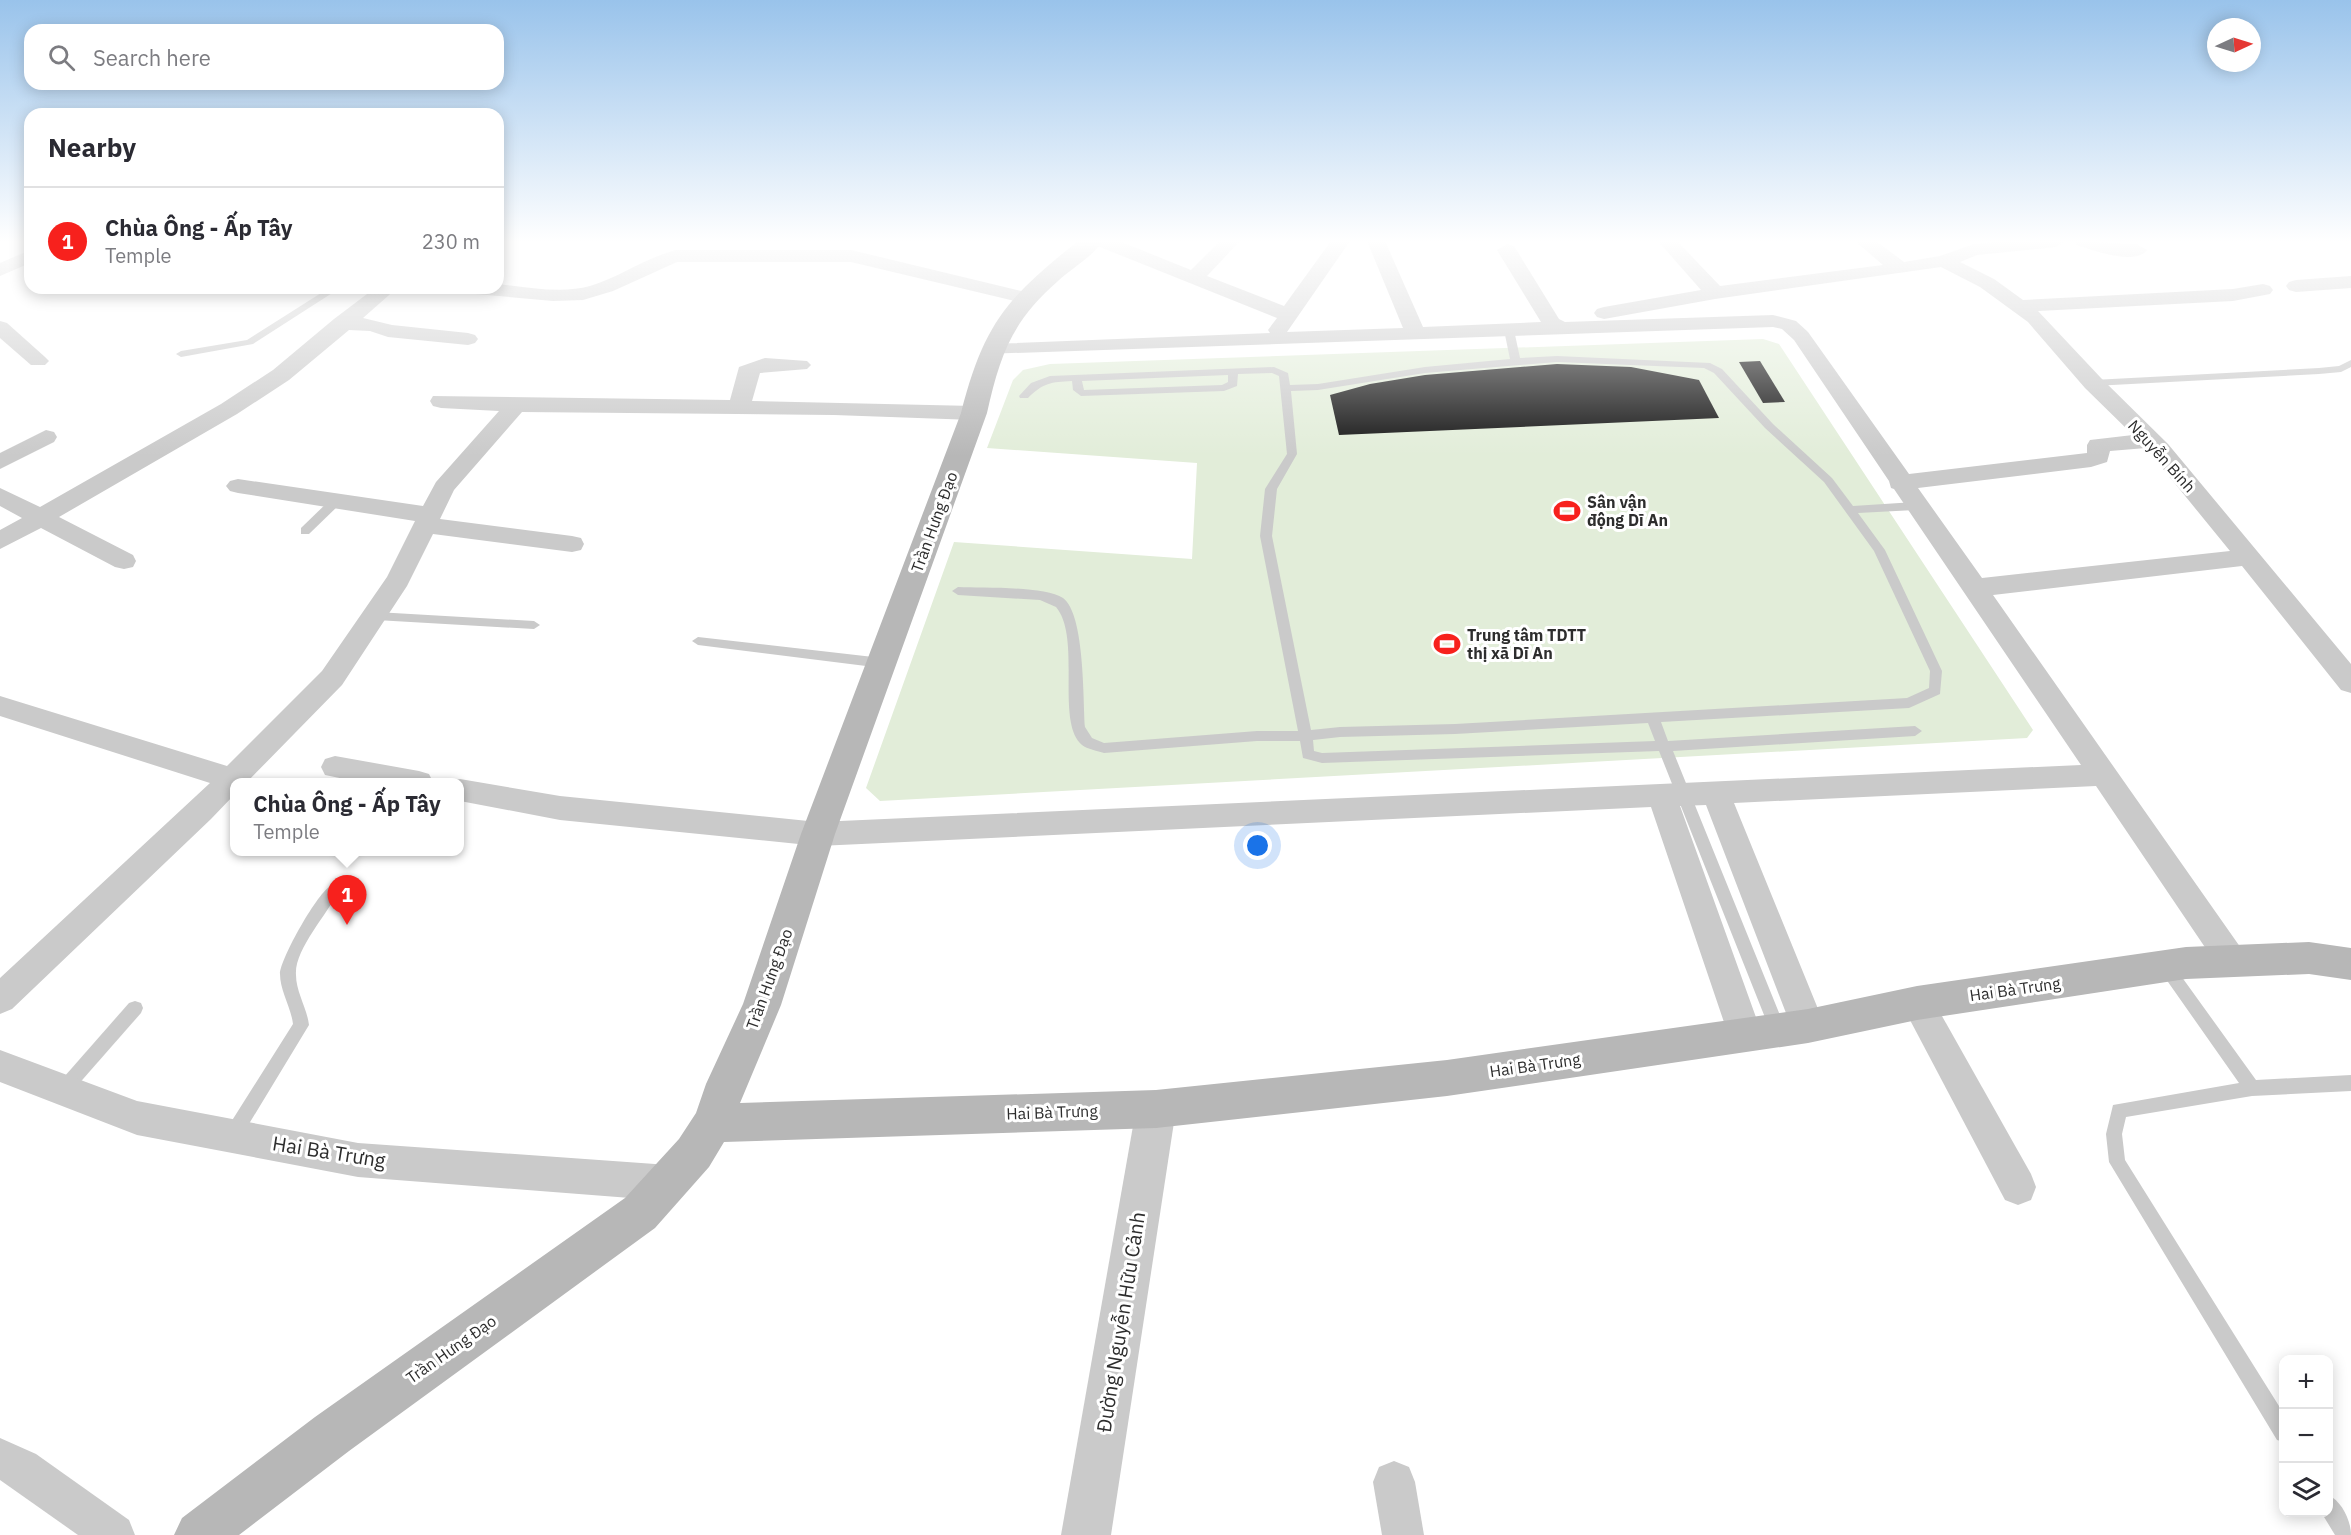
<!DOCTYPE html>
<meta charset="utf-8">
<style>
body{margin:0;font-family:"IBM Plex Sans",sans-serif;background:#f2f2f3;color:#2b2b33}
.controls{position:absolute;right:18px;bottom:18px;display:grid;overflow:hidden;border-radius:12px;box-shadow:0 3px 15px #0003}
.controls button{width:54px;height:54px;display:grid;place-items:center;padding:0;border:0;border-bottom:2px solid #e1e1e2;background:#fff;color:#2b2b33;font:30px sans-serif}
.compass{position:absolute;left:2207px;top:18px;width:54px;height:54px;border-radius:50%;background:#fff;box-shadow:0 3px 15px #0003;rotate:86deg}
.you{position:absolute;left:1258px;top:846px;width:21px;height:21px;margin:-15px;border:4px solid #fff;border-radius:50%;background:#1a73e8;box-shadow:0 0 0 9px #1a73e833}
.badge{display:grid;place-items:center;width:39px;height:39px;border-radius:50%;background:#f7211d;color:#fff;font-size:20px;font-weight:700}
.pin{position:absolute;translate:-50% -50px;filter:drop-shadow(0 2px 3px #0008)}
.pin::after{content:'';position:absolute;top:32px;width:21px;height:18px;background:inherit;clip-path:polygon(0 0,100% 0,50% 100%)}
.popup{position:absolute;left:230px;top:778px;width:234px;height:78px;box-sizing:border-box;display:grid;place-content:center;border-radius:12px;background:#fff;filter:drop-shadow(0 2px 4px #0005);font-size:20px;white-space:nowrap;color:#7c7c81}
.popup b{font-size:22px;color:#2b2b33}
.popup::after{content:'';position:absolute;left:50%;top:100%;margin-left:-12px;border:12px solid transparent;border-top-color:#fff}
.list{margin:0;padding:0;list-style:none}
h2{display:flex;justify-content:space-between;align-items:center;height:78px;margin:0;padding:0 24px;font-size:26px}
h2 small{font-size:20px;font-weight:400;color:#7c7c81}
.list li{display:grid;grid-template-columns:39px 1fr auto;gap:18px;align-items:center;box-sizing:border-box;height:108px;padding:0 24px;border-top:2px solid #e1e1e2}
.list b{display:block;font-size:22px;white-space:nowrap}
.list p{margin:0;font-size:20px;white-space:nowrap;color:#7c7c81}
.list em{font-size:20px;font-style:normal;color:#7c7c81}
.icon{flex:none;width:33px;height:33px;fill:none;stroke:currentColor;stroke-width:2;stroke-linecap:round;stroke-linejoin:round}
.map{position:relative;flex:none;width:2351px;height:1535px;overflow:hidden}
.search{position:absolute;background:#fff;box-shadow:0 3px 15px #0003;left:24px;top:24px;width:480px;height:66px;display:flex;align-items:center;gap:15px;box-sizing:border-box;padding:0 21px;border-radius:18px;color:#7c7c81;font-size:22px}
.panel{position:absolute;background:#fff;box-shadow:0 3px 15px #0003;left:24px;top:108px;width:480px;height:186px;border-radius:18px}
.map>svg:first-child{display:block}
.green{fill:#e2edd9}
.building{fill:#141414}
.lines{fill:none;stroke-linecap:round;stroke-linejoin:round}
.service{fill:#cacaca;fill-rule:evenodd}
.minor{fill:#cacaca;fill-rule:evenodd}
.tertiary{fill:#cacaca;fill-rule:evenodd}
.secondary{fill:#b7b7b7;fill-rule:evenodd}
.labels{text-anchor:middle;stroke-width:6;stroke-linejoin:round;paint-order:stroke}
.street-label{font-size:16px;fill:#2d2d2d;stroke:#fff}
.poi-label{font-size:16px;font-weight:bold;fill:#2d2d2d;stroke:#fff;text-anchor:start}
.near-street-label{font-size:20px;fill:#2d2d2d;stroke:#fff}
</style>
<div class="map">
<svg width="2351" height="1535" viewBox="0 0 2351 1535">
<rect width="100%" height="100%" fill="#fff"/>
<path class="green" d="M1763,339L1779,344L2033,730L2027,738L880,801L866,788L954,542L1192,559L1197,463L987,448L1013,380L1023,370L1050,364Z"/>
<g class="building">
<path d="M1760,361L1785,402L1763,403L1739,362Z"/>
<path d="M1557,364L1631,367L1699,380L1719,418L1339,435L1330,395L1370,384L1425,375Z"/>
</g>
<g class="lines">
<g class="service">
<path d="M329,288H340L253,344L181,357L176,354L181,351L247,340Z"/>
<path d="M1509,327L1514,330L1520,358L1557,356L1710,363L1722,369L1773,424L1832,478L1853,506L1915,502L1921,506L1915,510L1858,513L1885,550L1942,671L1940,694L1909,708L1661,722L1668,741L1915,726L1922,731L1915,736L1673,751L1786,1030L1784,1035L1778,1037L1772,1035L1770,1030L1659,751L1322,763L1303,758L1300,741H1257L1104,753C1098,751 1087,749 1082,745C1055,722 1082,638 1056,607L1040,600L958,595L952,591L958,587C982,588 1045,586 1063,598C1085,614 1083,700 1085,727L1092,738L1104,743L1257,731H1298L1260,536L1265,489L1287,454L1279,376L1272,373L1238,374L1237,386L1224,391L1081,396L1073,390L1072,381C1051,382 1043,383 1028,398H1020L1019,396L1031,383L1050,376L1274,367L1288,373L1290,385L1318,384L1425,367L1510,359L1504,330ZM1557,362L1704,368L1714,373L1765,428L1824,482L1874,551L1930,671L1929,688L1907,698L1455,724L1340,727L1311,730L1272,536L1277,489L1297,454L1291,391L1318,390L1425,373ZM1228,375V382L1222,385L1084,390L1082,381ZM1648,723L1655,741L1322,753L1314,751L1313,740L1340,737L1455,734Z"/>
<path d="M2351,360V367L2341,372L2319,374L2093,386L2088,383L2093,380L2319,368L2339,366Z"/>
<path d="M336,497L340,498V504L309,534H301V528L332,498Z"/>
<path d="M376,612L534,621L540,625L534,629L376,620L370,616Z"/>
<path d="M698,637L882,658L888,663L882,668L698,645L692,641Z"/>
<path d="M331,886L336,888L338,892C327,915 294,950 296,975C296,992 307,1008 309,1025L238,1142L232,1144L226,1142L224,1136L226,1130L293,1024C291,1007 280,991 280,974C280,959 319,890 331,886Z"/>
<path d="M2166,960L2171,962L2256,1080L2351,1075V1091L2252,1096L2126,1117L2122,1134L2125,1160L2284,1414V1442L2277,1440L2109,1162L2106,1134L2113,1105L2239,1083L2161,972L2158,967L2161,962Z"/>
<path d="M135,1001L141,1003L143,1008L141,1013L69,1095L63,1098L57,1095L55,1090L57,1085L129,1003Z"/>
<path d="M2328,1495C2342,1501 2351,1521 2351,1535H2335L2321,1512H2328Z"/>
</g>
<g class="minor">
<path d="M1093,241H1119L1191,270L1220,241H1240L1207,276L1284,306L1331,241H1350L1287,332L1403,328L1367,241H1385L1423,327L1541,322L1497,250L1507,244L1514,246L1559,319L1565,322L1773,315L1796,321L1808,332L1909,474L2087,453V445L2090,440L2133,435L2085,388L2028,322L1980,287L1941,267L1715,299L1604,319L1597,317L1594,313L1597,309L1604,307L1701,290L1658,241H1677L1720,286L1883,265L1855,241H1876L1904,262L1940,256L1974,244L2004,241H2065L2056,247L1977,255L1960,262L1994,279L2023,300L2233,289L2263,284L2270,286L2273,290L2270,294L2233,301L2038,311L2101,378L2168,444L2351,664V693L2341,690L2242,566L1993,595L2243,951L2248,961L2243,971L2232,975L2221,971L2096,786L1734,803L1825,1026L1820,1037L1808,1041L1796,1037L1791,1026L1706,805L1680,806L1762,1034L1757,1045L1745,1049L1733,1045L1728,1034L1651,807L818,846L560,820L460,801V782H449L460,779L560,796L818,822L2081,765L1894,489L1891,488L1889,481L1794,340L1782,329L1773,327L985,354L982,350L985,346L992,344L1270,333L1268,330L1277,318L1095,245ZM2146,448L2230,551L1982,578L1918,488L2091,467L2107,462L2110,451Z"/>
<path d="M2075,241L2137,244L2147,250C2136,266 2092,250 2077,245Z"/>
<path d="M30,250V263L0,276V263Z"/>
<path d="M676,250H851L1034,294L1037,298L1034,302L1027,304L851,262H677L613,291L583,300L553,301L476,294L469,292L466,288H498V284C527,287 562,294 590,286C620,277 645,258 676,250Z"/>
<path d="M2351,276V288L2296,292L2289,290L2286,286L2289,282L2296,280Z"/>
<path d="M375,288H397L363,318L392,325L468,333L475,335L478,339L475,343L468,345L388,337L370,331L349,330L289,380L237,414L59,517L133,555L136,561L133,567L124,569L115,567L41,528L0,549V530L22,518L0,506V488L40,507L221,404L273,370L334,319Z"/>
<path d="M0,321L7,323L45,357L49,361L45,365H31L0,338Z"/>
<path d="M765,358L807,361L811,365L807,369L760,373L752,401L974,406L982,408L985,413L982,418L974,420L834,415L522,412L454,490L440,519L572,536L581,538L584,544L581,550L572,552L433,534L407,586L342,685L247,782H234V795L211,819L12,1009L0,1014V978L210,783L0,716V696L227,766L322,671L387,577L415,521L238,493L230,491L226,486L230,481L238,479L423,506L436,482L499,411L441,408L433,406L430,401L433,396L730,400L739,367Z"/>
<path d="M46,430L54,432L57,437L54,442L0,469V453Z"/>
<path d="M335,756L419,771L429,774L433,782H359L325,775L321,767L325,759Z"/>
<path d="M1917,988L1929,993L2031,1174L2036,1187L2031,1200L2018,1205L2005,1200L1901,1003L1905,993Z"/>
<path d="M0,1050L137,1101L358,1143L669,1165L682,1170L687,1183L682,1196L669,1201L358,1177L137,1135L0,1082Z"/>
<path d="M0,1438L36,1454L129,1520L135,1535H78L0,1480Z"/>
<path d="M1394,1461L1409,1467L1415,1482L1424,1535H1382L1373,1482L1379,1467Z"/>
</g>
<path class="tertiary" d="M1156,1090L1170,1096L1176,1109L1111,1535H1061L1136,1109L1142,1096Z"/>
<path class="secondary" d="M1078,241H1103C1092,257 1072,268 1058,281C1012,321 1000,355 987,413L835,834L781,1005L740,1103L1156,1090L1447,1060L1808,1009L1917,986L2186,947L2309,942L2351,948V980L2309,974L2186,979L1917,1020L1808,1043L1447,1096L1156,1128L724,1142L709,1167L655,1228L349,1451L239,1535H174L182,1518L315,1417L625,1198L679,1139L696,1113L706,1084L743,1004L801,834L961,413C984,323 1007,298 1078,241Z"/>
</g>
<linearGradient id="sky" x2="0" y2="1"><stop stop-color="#99c3eb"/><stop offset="0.53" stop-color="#fff"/><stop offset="1" stop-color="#fff" stop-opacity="0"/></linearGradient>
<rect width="2351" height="456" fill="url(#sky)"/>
<defs>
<g id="stadium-bare" transform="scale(2.07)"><path d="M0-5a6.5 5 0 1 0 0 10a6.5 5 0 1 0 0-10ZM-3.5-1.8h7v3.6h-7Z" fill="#f7211d" stroke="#fff" stroke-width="2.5" paint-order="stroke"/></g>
</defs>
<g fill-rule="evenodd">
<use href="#stadium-bare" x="1567" y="511"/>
<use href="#stadium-bare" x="1447" y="644"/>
</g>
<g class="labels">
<g class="street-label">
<text transform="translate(2162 456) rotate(48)" y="6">Nguyễn Bính</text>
<text transform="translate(934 522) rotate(-70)" y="6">Trần Hưng Đạo</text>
<text transform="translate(769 979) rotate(-70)" y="6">Trần Hưng Đạo</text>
<text transform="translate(2015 989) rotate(-8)" y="6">Hai Bà Trưng</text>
<text transform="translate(1535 1065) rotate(-8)" y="6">Hai Bà Trưng</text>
<text transform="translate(1052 1112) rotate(-2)" y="6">Hai Bà Trưng</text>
<text transform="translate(451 1349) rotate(-35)" y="6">Trần Hưng Đạo</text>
</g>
<g class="poi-label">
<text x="1587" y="508">Sân vận<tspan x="1587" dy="18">động Dĩ An</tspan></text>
<text x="1467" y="641">Trung tâm TDTT<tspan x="1467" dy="18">thị xã Dĩ An</tspan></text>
</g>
<g class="near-street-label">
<text transform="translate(329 1152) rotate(9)" y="7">Hai Bà Trưng</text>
<text transform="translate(1121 1322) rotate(-81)" y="7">Đường Nguyễn Hữu Cảnh</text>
</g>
</g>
</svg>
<div class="controls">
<button>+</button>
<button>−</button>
<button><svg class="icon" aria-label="layers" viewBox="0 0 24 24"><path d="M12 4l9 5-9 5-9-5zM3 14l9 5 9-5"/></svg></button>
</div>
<svg class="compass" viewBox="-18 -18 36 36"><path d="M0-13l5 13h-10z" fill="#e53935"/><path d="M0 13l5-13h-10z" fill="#7c7c81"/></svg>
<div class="you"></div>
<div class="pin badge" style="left:347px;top:925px">1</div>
<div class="popup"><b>Chùa Ông - Ấp Tây</b>Temple</div>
<div class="search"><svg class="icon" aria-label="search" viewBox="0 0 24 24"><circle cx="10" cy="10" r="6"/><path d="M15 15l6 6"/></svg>Search here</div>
<section class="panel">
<h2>Nearby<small></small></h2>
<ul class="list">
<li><span class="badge">1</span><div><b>Chùa Ông - Ấp Tây</b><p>Temple</p></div><em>230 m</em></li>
</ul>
</section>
</div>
